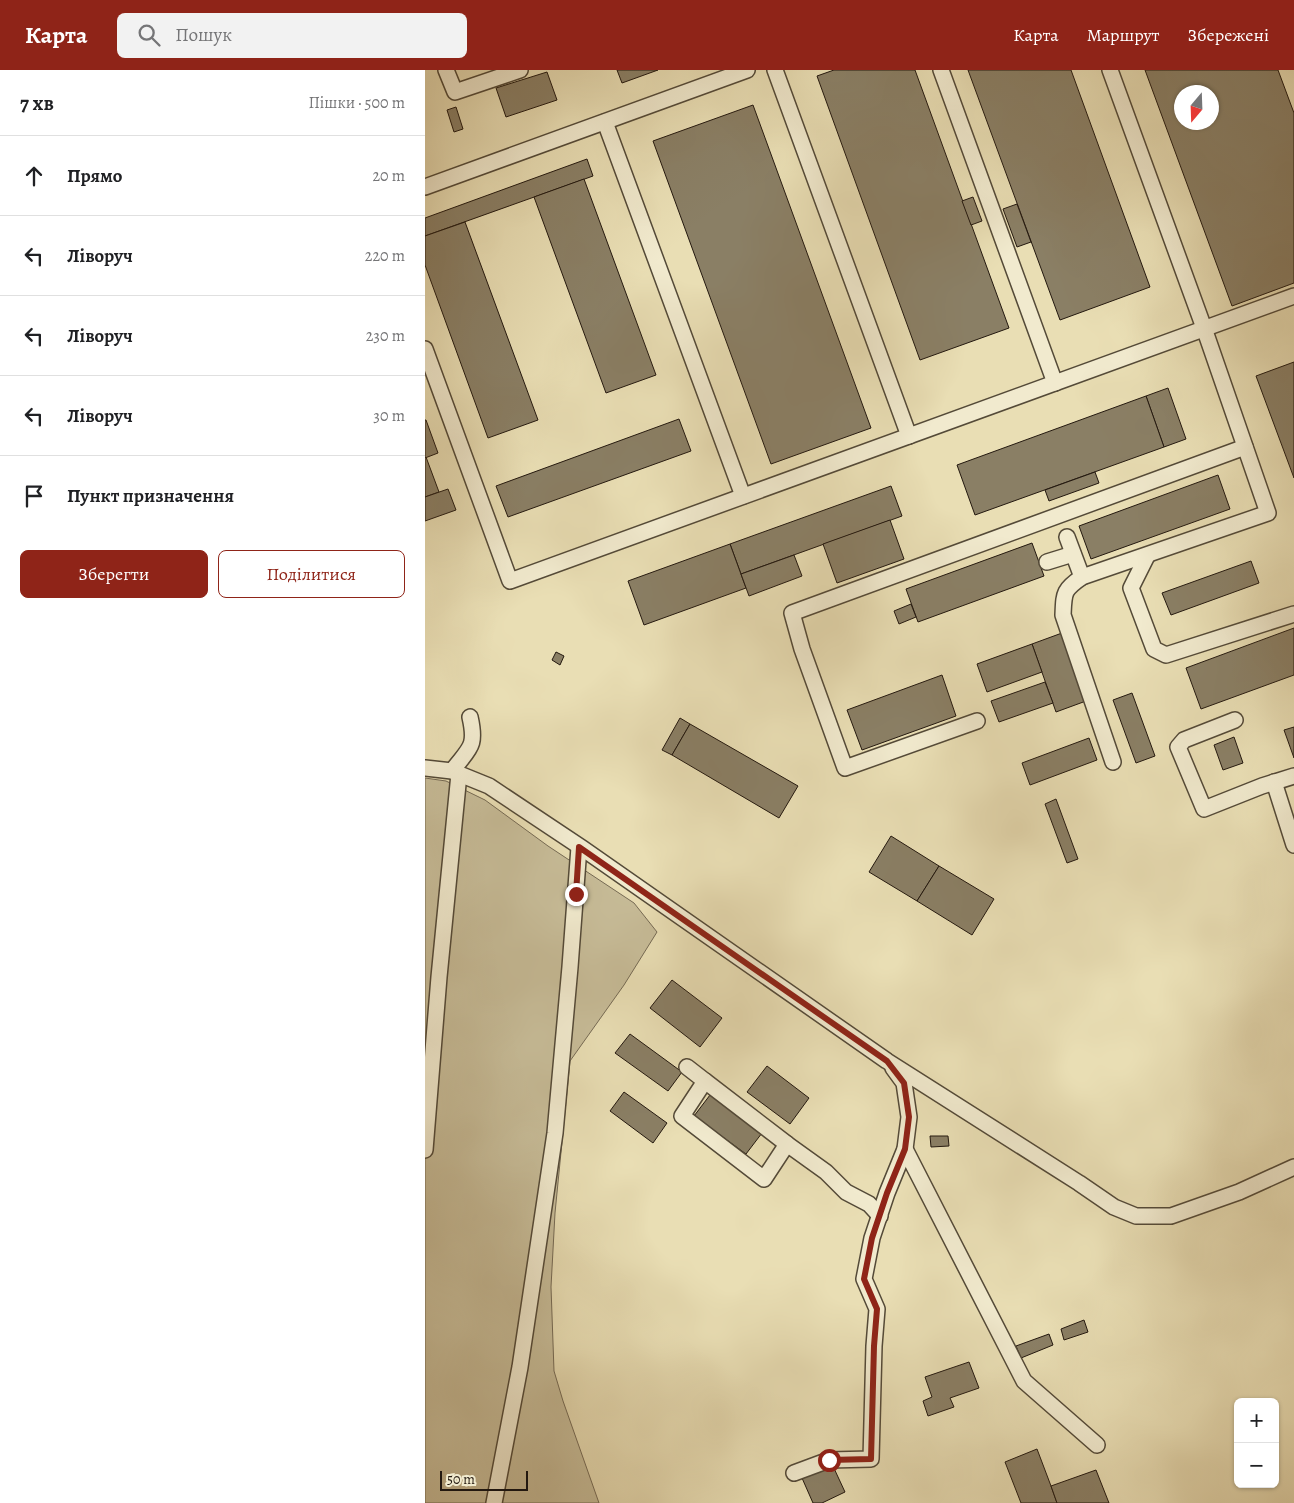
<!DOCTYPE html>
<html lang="uk">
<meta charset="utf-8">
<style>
body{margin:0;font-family:Alegreya,serif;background:#f2f2f2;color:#202124}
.controls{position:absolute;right:15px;bottom:15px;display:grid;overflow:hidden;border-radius:8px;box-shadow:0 1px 4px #0004}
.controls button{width:45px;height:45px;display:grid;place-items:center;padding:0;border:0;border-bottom:1px solid #e0e0e0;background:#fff;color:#202124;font:25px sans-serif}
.compass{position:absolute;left:749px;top:15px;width:45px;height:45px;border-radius:50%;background:#fff;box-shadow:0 1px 4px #0004;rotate:199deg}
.scale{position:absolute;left:15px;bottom:12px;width:88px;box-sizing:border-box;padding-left:5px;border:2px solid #23180f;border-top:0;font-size:14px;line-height:18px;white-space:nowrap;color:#23180f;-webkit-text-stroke:4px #f1eace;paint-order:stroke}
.stop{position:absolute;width:15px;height:15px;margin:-11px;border:4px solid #8f2418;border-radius:50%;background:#fff}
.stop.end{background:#8f2418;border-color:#fff;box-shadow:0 1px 5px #0008}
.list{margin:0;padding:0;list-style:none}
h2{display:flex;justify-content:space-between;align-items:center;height:65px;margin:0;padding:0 20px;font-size:21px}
h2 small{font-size:16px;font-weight:400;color:#757577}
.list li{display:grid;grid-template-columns:32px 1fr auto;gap:15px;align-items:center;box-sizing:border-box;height:80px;padding:0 20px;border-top:1px solid #e0e0e0}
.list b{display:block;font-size:19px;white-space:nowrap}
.list em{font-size:16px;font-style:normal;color:#757577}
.actions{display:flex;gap:10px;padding:15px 20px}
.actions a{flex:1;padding:11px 0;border:1px solid #8f2418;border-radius:8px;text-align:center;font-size:18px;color:#8f2418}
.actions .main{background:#8f2418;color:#fff}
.icon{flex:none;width:28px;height:28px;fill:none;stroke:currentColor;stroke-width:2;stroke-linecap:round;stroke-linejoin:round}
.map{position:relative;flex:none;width:869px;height:1433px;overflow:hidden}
header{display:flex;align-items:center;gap:30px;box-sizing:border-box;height:70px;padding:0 25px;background:#8f2418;color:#fff}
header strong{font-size:24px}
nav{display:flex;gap:28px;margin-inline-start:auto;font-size:18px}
.search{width:350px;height:45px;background:#f2f2f2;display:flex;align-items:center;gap:12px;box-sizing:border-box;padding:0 18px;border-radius:8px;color:#757577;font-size:19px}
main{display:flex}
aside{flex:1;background:#fff}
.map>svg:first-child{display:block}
.green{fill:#c7bc98;stroke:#756a54}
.building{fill:#8a7f65;stroke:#23180f;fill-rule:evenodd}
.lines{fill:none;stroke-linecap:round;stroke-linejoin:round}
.minor-casing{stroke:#544a38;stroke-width:18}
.minor{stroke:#f1eace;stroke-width:15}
.route{stroke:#8f2418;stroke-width:6}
</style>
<header>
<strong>Карта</strong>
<div class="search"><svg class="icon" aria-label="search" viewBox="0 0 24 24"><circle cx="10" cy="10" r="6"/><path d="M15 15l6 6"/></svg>Пошук</div>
<nav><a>Карта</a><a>Маршрут</a><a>Збережені</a></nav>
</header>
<main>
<aside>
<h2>7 хв<small>Пішки · 500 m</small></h2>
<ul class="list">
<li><svg class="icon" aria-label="ahead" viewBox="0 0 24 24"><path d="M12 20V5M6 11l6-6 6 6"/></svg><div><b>Прямо</b></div><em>20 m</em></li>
<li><svg class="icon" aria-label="left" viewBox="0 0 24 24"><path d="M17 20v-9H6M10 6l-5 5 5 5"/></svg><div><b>Ліворуч</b></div><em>220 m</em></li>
<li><svg class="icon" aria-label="left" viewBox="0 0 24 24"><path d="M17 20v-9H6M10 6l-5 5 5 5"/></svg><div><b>Ліворуч</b></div><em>230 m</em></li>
<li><svg class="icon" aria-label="left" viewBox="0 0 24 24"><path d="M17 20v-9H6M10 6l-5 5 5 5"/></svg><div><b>Ліворуч</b></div><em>30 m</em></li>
<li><svg class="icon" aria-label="arrive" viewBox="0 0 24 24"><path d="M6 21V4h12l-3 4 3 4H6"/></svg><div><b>Пункт призначення</b></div></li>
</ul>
<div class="actions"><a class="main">Зберегти</a><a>Поділитися</a></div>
</aside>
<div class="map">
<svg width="869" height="1433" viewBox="0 0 869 1433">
<rect width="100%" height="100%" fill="#e9deb4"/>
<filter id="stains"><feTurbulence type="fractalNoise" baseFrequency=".004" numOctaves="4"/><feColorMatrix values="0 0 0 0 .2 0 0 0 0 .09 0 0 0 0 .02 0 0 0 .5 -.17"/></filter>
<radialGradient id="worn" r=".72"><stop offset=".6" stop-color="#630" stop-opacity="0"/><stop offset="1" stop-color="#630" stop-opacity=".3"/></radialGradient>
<path class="green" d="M0,708L21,711L60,730L123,776L209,833L232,862L199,915L145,991L130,1143L126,1217L129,1301L138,1331L174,1433H0Z"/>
<g class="building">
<path d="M192,0H233L197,13Z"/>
<path d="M409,0H490L584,258L495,290L392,6Z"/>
<path d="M543,0H646L725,217L635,250Z"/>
<path d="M720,0H853L869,43V213L807,236ZM756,22H786V52H756Z"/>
<path d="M122,2L132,30L81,47L71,18Z"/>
<path d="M328,35L446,358L346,394L228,71Z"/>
<path d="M31,37L38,59L29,62L22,40Z"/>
<path d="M162,89L168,106L0,166V148Z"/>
<path d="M159,109L231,305L181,323L109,127Z"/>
<path d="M548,127L557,151L546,155L537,131Z"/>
<path d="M592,134L606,172L592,177L578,139Z"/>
<path d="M40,152L113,350L63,368L0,195V166Z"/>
<path d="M869,292V408L831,306Z"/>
<path d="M743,318L761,369L739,377L721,326Z"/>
<path d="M721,326L739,377L550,445L532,395Z"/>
<path d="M254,349L266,381L83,447L71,416Z"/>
<path d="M1,350L13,383L0,388V350Z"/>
<path d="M1,387L14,422L0,427V388Z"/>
<path d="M670,402L674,413L624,431L620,420Z"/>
<path d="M793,405L805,439L666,489L654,456Z"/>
<path d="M466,416L477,446L316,504L305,474Z"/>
<path d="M23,419L31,440L0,451V427Z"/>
<path d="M465,450L479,489L412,513L398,474Z"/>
<path d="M607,473L619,506L493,552L481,519Z"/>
<path d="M305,474L321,518L219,555L203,511Z"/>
<path d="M369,485L377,506L324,526L316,504Z"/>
<path d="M826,491L834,513L746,545L737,523Z"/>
<path d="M486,534L491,547L474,554L469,541Z"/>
<path d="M869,558V605L776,639L761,598Z"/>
<path d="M637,563L661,631L631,642L607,574Z"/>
<path d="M607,574L617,602L562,622L552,594Z"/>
<path d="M131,582L139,586L135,595L127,590Z"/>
<path d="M517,605L531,646L437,680L422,640Z"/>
<path d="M620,612L628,633L574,652L566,631Z"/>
<path d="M707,623L730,686L711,693L688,630Z"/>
<path d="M255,648L265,654L247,685L237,680Z"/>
<path d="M265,654L373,716L354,748L247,685Z"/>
<path d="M869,657V688L859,660Z"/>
<path d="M809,667L818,693L798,700L789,675Z"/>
<path d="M664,668L672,690L605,715L597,693Z"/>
<path d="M631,729L653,789L642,793L620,734Z"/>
<path d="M466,766L514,796L492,831L444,802Z"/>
<path d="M514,796L569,829L547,865L492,831Z"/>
<path d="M247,910L297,948L275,977L225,938Z"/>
<path d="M205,964L257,1002L243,1021L190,983Z"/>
<path d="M342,996L384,1028L365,1054L322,1022Z"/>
<path d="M199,1022L242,1053L228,1073L185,1041Z"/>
<path d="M285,1025L337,1063L321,1084L269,1046Z"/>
<path d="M505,1066H523L524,1076L506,1077Z"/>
<path d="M659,1250L663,1262L639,1270L636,1259Z"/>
<path d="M624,1264L628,1275L596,1288L591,1276Z"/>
<path d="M544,1292L554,1318L525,1328L529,1337L503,1346L498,1331L507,1327L500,1307Z"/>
<path d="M612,1379L626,1416L632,1433H596L580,1392Z"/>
<path d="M407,1394L420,1422L397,1433H388L377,1408Z"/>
<path d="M671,1400L684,1433H632L626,1416Z"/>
</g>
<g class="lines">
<g class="minor-casing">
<g id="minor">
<path d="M21,0L30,22L95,0"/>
<path d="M350,0L484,366"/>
<path d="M516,0L630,313"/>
<path d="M685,0L779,258L843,443L657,507C638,520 639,523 638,545L688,692"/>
<path d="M180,52L318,426"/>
<path d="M0,117L322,0"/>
<path d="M0,279L85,511L869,226"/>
<path d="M642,467L657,507"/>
<path d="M722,486L706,518L729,579L741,585L869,544"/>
<path d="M622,492L648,484"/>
<path d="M810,650L759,670L753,677L779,739L837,716L869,706"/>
<path d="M552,651L420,698L377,579L367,543L820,377"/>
<path d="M0,698L27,701L64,716L157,778L462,991L654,1113L689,1137L711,1146H746L814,1122L869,1097"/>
<path d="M27,701C44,678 52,678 45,647"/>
<path d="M849,712L869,775"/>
<path d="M262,997L280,1011L257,1046L339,1109L362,1074L401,1102L421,1122L444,1134L455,1146"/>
<path d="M280,1011L362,1074"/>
<path d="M480,1079L599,1311L672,1375"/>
<path d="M0,1080L14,907L34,704"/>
<path d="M369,1403L404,1390L446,1389L449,1276L452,1239L439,1209L447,1168L462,1123L480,1079L484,1047L479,1013L468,998"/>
<path d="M69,1433L95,1297L130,1063L145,897L154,777"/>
</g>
</g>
<use href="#minor" class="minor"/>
</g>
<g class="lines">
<path class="route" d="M151,824L154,777L462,991L479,1013L484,1047L480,1079L462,1123L447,1168L439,1209L452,1239L449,1276L446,1389L404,1390"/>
</g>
<rect width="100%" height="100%" filter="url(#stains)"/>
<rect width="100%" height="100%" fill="url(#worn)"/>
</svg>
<div class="controls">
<button>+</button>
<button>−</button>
</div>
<svg class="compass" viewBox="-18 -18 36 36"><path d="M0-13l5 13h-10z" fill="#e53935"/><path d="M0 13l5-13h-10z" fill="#757577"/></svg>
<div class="scale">50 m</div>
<div class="stop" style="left:404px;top:1390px"></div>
<div class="stop end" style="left:151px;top:824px"></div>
</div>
</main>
